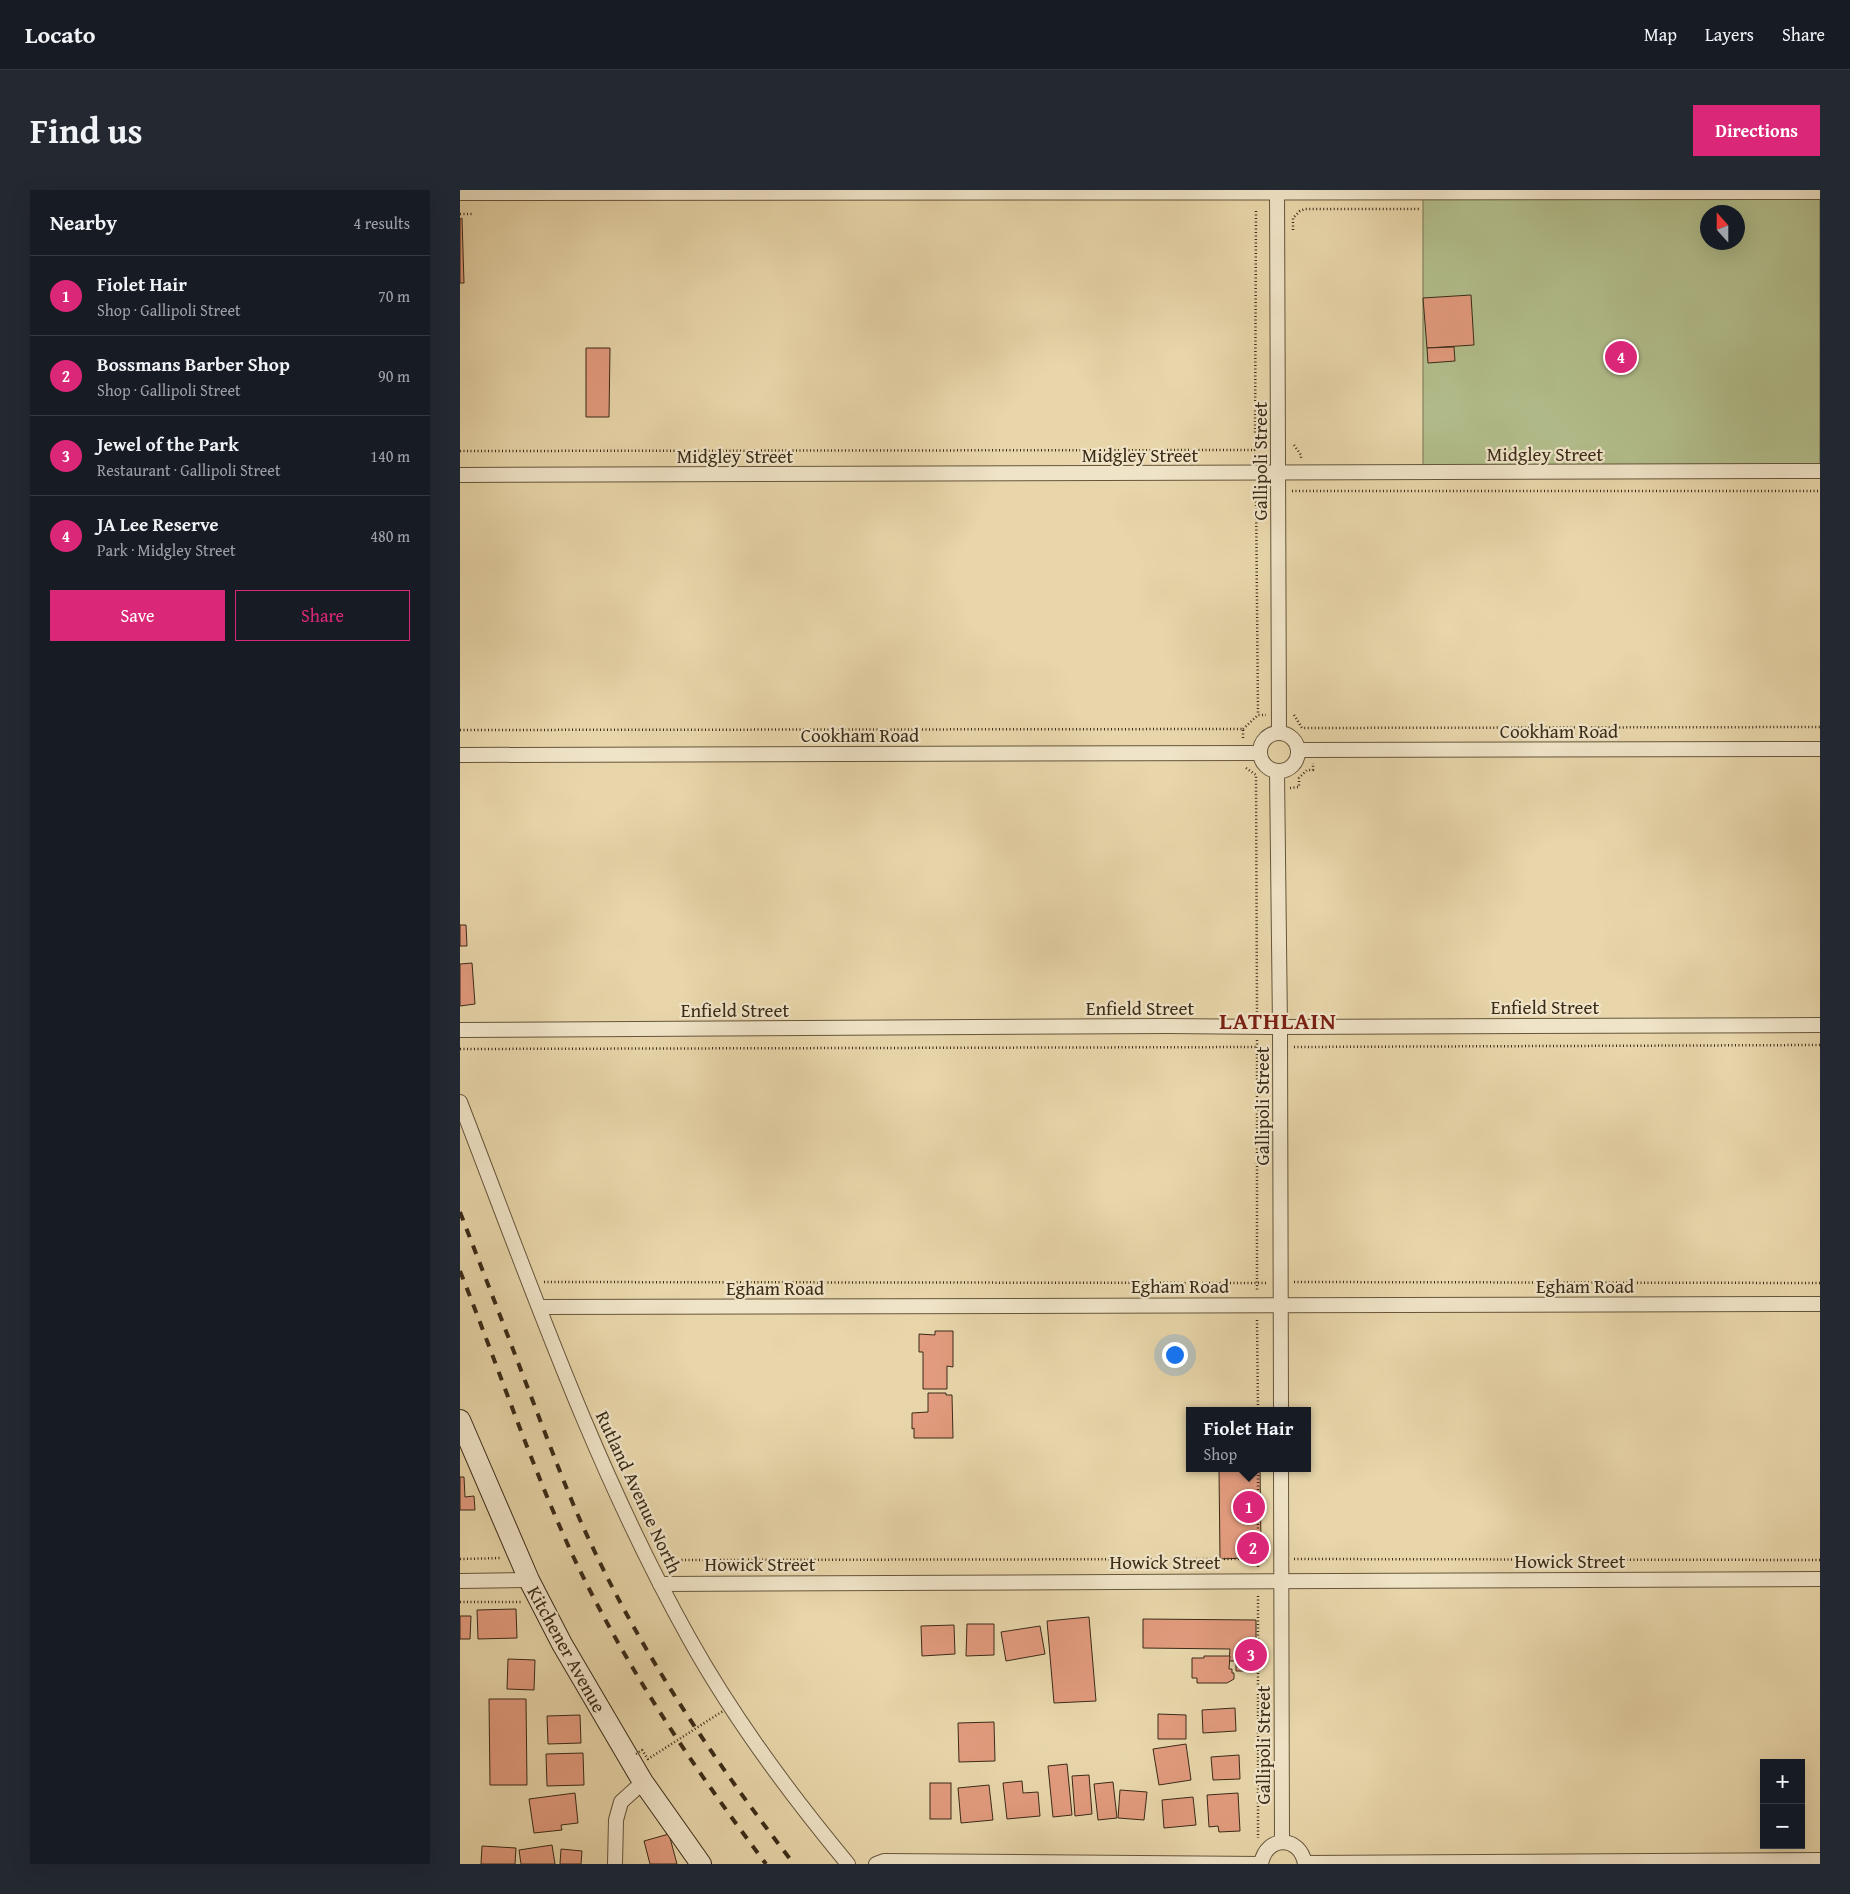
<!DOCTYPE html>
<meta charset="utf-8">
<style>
body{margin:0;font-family:"Gentium Book Plus",serif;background:#242831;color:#f1f3f6}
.controls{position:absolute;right:15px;bottom:15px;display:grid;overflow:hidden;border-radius:0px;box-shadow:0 5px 20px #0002}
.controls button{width:45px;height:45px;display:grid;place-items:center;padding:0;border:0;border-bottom:1px solid #363941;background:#171b24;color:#f1f3f6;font:25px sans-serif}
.compass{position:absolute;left:1240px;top:15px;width:45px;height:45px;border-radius:50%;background:#171b24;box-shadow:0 5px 20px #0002;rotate:339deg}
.you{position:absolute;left:714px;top:1164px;width:18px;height:18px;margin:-12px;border:4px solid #fff;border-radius:50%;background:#1a73e8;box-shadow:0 0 0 8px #1a73e833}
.badge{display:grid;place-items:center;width:32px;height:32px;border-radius:50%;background:#db2777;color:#fff;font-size:16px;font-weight:700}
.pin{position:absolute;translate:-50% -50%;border:2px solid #fff;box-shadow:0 1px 5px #0006}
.popup{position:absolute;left:726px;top:1217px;width:125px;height:65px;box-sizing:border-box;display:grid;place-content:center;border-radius:0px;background:#171b24;filter:drop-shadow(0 1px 4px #0005);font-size:16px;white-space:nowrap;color:#9ea1a6}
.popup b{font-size:19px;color:#f1f3f6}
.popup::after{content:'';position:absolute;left:50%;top:100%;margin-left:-10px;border:10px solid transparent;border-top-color:#171b24}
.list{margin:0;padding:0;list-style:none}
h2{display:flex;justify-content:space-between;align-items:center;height:65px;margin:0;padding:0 20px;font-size:21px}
h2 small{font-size:16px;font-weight:400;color:#9ea1a6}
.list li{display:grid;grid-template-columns:32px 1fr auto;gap:15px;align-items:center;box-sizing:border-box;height:80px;padding:0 20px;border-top:1px solid #363941}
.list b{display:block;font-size:19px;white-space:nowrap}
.list p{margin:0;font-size:16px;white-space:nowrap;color:#9ea1a6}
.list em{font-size:16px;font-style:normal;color:#9ea1a6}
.actions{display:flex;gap:10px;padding:15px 20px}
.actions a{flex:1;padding:11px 0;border:1px solid #db2777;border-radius:0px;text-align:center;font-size:18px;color:#db2777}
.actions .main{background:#db2777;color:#fff}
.map{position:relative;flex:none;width:1360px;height:1674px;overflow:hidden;border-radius:0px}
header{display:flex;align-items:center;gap:30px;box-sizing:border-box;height:70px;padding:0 25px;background:#171b24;border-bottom:1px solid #363941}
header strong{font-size:24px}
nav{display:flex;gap:28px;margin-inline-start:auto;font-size:18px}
.intro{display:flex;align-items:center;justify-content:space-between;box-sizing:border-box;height:120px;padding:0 30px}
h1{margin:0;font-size:35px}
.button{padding:12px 22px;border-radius:0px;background:#db2777;color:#fff;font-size:18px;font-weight:700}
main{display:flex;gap:30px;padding:0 30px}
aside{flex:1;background:#171b24;border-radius:0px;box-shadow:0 5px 20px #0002}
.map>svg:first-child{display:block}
.green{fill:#b2be8c;stroke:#767452;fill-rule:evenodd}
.building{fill:#e29b7e;stroke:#3a2b18}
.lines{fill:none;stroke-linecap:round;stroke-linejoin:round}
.street-casing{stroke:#66563c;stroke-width:16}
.secondary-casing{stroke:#3a2b18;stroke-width:22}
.path{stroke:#3a2b18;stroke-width:2.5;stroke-dasharray:1 2.5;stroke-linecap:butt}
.street{stroke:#f0e4c8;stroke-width:14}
.secondary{stroke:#f0e4c8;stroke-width:20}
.rail{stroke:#3a2b18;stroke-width:4;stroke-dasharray:9 9;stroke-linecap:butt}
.path-bridge{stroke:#3a2b18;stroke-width:2.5;stroke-dasharray:1 2.5;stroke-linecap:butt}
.labels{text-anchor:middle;stroke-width:4.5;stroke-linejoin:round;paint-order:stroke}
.street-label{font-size:19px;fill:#3a2b18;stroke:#f0e4c8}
.district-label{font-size:24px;font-weight:bold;letter-spacing:1px;fill:#7a1f14;stroke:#f0e4c8}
</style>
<header>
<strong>Locato</strong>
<nav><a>Map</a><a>Layers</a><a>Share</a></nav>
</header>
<div class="intro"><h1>Find us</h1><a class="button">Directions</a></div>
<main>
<aside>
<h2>Nearby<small>4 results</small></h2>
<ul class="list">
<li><span class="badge">1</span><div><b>Fiolet Hair</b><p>Shop · Gallipoli Street</p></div><em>70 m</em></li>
<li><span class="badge">2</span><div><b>Bossmans Barber Shop</b><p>Shop · Gallipoli Street</p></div><em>90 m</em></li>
<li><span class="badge">3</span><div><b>Jewel of the Park</b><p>Restaurant · Gallipoli Street</p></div><em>140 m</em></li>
<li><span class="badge">4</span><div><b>JA Lee Reserve</b><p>Park · Midgley Street</p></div><em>480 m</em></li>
</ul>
<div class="actions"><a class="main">Save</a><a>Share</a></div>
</aside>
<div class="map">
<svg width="1360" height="1674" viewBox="0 0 1360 1674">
<rect width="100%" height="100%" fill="#e8d6aa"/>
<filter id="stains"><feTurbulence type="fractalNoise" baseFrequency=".004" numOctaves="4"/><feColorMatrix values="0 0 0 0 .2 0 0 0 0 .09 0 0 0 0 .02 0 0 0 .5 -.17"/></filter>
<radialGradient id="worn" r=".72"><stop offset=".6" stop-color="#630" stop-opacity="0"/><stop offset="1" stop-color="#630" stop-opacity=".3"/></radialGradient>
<path class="green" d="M1360,2V281L963,283V3ZM1248,22H1278V52H1248Z"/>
<g class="building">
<path d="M2,28L4,93H0V29Z"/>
<path d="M1011,105L1014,155L967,158L963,108Z"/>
<path d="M994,157L995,171L968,173L967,158Z"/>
<path d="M126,158H150L149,227H126Z"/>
<path d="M0,735H6L7,756H0Z"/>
<path d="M12,773L15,814L0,816V774Z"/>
<path d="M475,1141H493V1177L487,1176V1199H463V1162H459V1144L475,1145Z"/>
<path d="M468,1203H486V1205H492L493,1248H454V1238L452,1239V1223L468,1222Z"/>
<path d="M759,1278H800L801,1356L785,1368L760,1369Z"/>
<path d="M0,1287H4L5,1307L14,1306L15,1320H0Z"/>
<path d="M56,1419L57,1448L18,1449L17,1420Z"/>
<path d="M0,1426H11L10,1449H0Z"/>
<path d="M629,1427L636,1511L594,1513L587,1431Z"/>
<path d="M683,1429L796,1430V1481H776V1471H769L770,1459L683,1458Z"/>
<path d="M507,1434H534V1465L506,1466Z"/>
<path d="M494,1435L495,1464L462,1466L461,1436Z"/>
<path d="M580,1436L585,1464L546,1471L541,1442Z"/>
<path d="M744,1466H770L769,1479H772V1483H774V1489L767,1493H737V1488H732V1468H744Z"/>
<path d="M48,1469L75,1470L74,1500L47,1499Z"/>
<path d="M29,1509H66L67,1595H30Z"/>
<path d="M775,1518L776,1541L743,1543L742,1520Z"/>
<path d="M698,1524L726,1525V1549H698Z"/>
<path d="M120,1525L121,1553L88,1554L87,1526Z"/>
<path d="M534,1532L535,1571L499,1572L498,1533Z"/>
<path d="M726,1554L731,1590L699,1595L693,1559Z"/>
<path d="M123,1563L124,1595L87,1596L86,1564Z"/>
<path d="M779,1565L780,1589L753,1590L751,1567Z"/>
<path d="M607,1574L612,1625L593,1627L588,1576Z"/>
<path d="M629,1585L632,1624L615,1626L612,1586Z"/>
<path d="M562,1591L563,1603L578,1602L580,1626L547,1629L543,1593Z"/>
<path d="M653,1592L657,1628L638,1630L634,1594Z"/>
<rect x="470" y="1593" width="21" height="36"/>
<path d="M529,1595L533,1630L501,1633L498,1598Z"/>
<path d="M660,1600L687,1602L684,1630L658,1628Z"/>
<path d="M115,1603L118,1633L101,1635L102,1640L74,1643L69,1609Z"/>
<path d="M778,1603L780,1641L759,1642L758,1636L749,1637L747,1605Z"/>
<path d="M733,1607L736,1635L704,1638L702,1610Z"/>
<path d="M209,1644L217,1674H190L184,1651Z"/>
<path d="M92,1655L95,1674H61L59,1660Z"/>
<path d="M22,1656L56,1658L55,1674H21Z"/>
<path d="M101,1659L122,1661L121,1674H100Z"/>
</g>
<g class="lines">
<g class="street-casing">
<g id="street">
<path d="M817,0L819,542"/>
<path d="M0,3L1360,2"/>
<path d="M0,285L1360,281"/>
<circle cx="819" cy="562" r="19"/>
<path d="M838,560L1360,559"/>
<path d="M0,565L799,563"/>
<path d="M817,582L820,837L821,1221"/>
<path d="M0,840L707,836L820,837L1360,835"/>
<path d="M0,912C70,1093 134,1278 229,1448C274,1529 329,1603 388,1674"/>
<path d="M79,1117L1360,1114"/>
<path d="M821,1278L822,1652"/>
<path d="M0,1391L69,1390"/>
<path d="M200,1394L1360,1389"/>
<path d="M845,1673L1360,1670"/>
<path d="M155,1674L156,1630L161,1612L183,1592"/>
<path d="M416,1674L424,1671L801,1674"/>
<path d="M801,1674C806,1645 840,1645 845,1674"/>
</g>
</g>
<g class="secondary-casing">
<path id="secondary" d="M0,1230L69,1390L102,1454L183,1592L241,1674"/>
</g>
<g class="path">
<path d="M0,24H14"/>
<path d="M833,40V28L840,21L845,19H959"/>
<path d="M834,255L841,265V269"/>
<path d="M795,260L796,20"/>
<path d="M0,261L795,260V269"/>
<path d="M796,297V301H804"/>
<path d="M796,301L798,525"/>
<path d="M832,301H1360"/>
<path d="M834,525L842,538L1360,537"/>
<path d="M783,539L798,525H806"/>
<path d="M0,540L783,539V549"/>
<path d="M786,578L796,585L797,822"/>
<path d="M830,598L839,597V588L847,580H853V573"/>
<path d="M797,850V1102"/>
<path d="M834,857L1360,855"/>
<path d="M0,859L806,857"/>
<path d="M84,1092L806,1093"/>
<path d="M834,1092L1360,1093"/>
<path d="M797,1130L798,1221"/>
<path d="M798,1278V1378"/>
<path d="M0,1369L41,1368"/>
<path d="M834,1369L1360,1370"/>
<path d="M204,1370L809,1369"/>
<path d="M798,1406V1648"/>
<path d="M0,1412H61"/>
</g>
<use href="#street" class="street"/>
<use href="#secondary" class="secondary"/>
<g class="rail">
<path d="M0,1022C24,1084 48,1146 72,1209C91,1258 109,1308 132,1356C185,1469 257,1575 334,1674"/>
<path d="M0,1081C38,1176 70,1273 113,1366C165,1476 233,1577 306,1674"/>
</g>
<path class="path-bridge" d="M176,1564L182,1560L188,1569L263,1521"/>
</g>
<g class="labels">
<g class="street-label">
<text x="1085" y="271">Midgley Street</text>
<text x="680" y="272">Midgley Street</text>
<text x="275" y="273">Midgley Street</text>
<text transform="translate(800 271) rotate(-90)" y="7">Gallipoli Street</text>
<text x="1099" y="548">Cookham Road</text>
<text x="400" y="552">Cookham Road</text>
<text x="1085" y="824">Enfield Street</text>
<text x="680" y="825">Enfield Street</text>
<text x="275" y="827">Enfield Street</text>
<text transform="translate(802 916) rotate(-90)" y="7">Gallipoli Street</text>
<text x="720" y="1103">Egham Road</text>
<text x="1125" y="1103">Egham Road</text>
<text x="315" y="1105">Egham Road</text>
<text transform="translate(179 1302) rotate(65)" y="7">Rutland Avenue North</text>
<text x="1110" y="1378">Howick Street</text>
<text x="705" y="1379">Howick Street</text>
<text x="300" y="1381">Howick Street</text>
<text transform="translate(107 1459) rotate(61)" y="7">Kitchener Avenue</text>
<text transform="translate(803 1555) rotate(-90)" y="7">Gallipoli Street</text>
</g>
<g class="district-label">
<text x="818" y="839">LATHLAIN</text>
</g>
</g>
<rect width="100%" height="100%" filter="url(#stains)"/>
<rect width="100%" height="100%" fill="url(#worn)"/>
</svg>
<div class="controls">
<button>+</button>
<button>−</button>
</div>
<svg class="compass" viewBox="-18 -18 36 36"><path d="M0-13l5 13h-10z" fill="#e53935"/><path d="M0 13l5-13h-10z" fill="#9ea1a6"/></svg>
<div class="you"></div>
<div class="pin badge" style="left:789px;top:1317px">1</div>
<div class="popup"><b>Fiolet Hair</b>Shop</div>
<div class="pin badge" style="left:793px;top:1358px">2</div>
<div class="pin badge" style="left:791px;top:1465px">3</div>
<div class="pin badge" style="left:1161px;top:167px">4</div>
</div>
</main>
